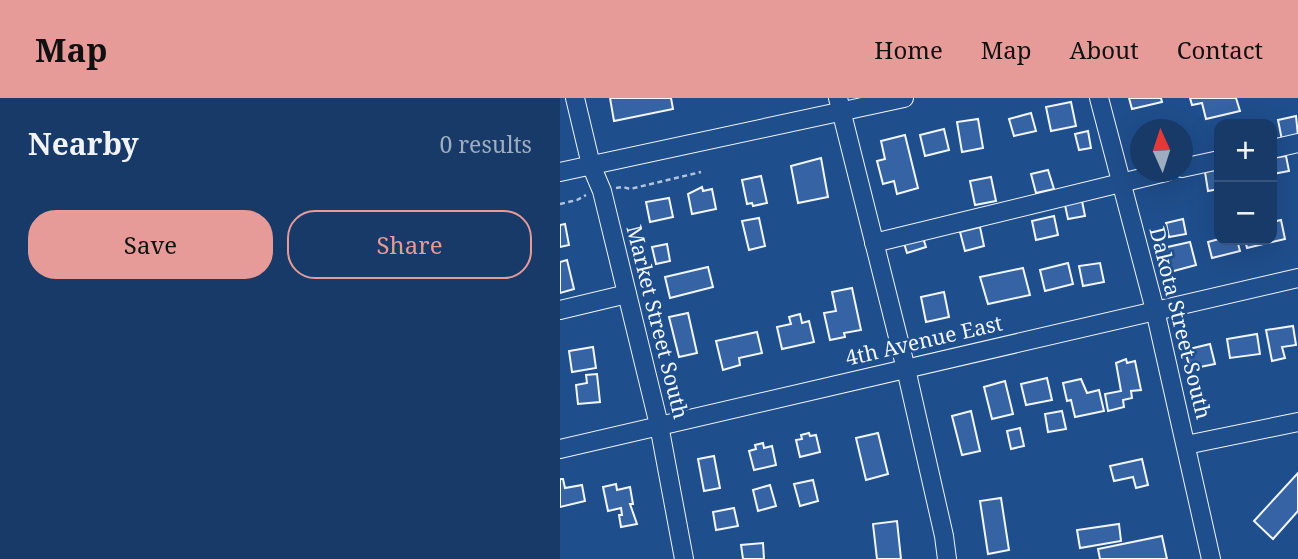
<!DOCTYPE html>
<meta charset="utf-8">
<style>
body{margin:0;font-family:"Noto Serif",serif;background:#244571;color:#f1f3f6}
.controls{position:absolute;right:21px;top:21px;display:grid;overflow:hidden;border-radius:14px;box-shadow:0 7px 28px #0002}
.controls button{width:63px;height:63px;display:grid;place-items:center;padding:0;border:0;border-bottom:2px solid #36547d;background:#173a69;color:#f1f3f6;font:35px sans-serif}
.compass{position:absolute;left:570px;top:21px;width:63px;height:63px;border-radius:50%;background:#173a69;box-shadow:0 7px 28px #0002;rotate:357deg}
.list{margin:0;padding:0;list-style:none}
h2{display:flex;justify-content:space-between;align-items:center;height:91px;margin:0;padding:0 28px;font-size:30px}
h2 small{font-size:23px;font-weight:400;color:#9eadc0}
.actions{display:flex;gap:14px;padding:21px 28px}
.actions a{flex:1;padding:16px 0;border:2px solid #e69b98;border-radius:28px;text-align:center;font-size:24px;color:#e69b98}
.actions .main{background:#e69b98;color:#111}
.map{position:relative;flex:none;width:738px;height:461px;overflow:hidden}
header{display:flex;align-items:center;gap:42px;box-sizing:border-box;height:98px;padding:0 35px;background:#e69b98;color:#111}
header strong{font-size:33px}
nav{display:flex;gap:38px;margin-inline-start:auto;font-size:24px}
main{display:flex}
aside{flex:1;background:#173a69}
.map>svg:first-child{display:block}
.building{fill:#3563a3;stroke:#f2f6ff;stroke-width:2}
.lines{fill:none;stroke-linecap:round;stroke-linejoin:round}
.minor-casing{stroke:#f2f6ff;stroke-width:20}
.path{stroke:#b3c4dc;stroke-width:2.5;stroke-dasharray:5 3.5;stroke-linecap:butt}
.minor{stroke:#1f4e8c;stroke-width:18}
.labels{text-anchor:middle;stroke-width:5;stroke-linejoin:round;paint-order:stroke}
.street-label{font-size:21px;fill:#f2f6ff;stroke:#1f4e8c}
</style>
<header>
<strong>Map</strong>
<nav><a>Home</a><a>Map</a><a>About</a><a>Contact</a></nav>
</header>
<main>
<aside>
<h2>Nearby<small>0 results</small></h2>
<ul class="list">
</ul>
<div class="actions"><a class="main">Save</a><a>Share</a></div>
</aside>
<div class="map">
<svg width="738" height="461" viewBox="0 0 738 461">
<rect width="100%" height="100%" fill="#1f4e8c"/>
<g class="building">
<path d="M50,0H111L113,11L54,23Z"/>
<path d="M569,0H601L602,4L572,11Z"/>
<path d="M630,0H676L680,13L646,21L642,5L632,7Z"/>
<path d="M511,4L516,28L491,33L486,9Z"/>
<path d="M471,15L476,33L454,38L449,21Z"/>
<path d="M736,18L738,38L722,42L718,22Z"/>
<path d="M418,21L423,50L402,54L397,24Z"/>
<path d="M384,31L389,52L365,58L360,37Z"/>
<path d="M528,33L531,50L519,52L515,36Z"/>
<path d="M345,37L358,90L337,96L334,83L323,86L317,63L325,61L321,43Z"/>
<path d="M726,58L729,73L713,76L712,60Z"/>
<path d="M261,60L268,99L238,105L231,68Z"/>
<path d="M659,71V91L648,93L645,74Z"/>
<path d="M488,72L494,91L476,95L471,76Z"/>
<path d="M201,78L207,105L193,108L192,105L187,106L182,82Z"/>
<path d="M431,79L436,103L415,107L410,83Z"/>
<path d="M142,89L143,93L152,91L156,111L132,116L128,96Z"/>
<path d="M109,100L113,119L90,124L86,104Z"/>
<path d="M522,103L525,118L508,121L505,107Z"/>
<path d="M494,118L498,137L476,142L472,123Z"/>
<path d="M199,120L205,148L189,152L182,123Z"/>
<path d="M623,121L626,136L609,139L606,125Z"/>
<path d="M721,122L725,141L687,150L685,142H712V124Z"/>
<path d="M5,126L9,147L0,149V127Z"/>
<path d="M420,129L424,148L405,153L400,134Z"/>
<path d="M362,137L366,149L347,155L343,142Z"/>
<path d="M659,141L677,142L680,153L652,160L648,144Z"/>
<path d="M630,144L636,167L610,174L603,150Z"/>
<path d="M107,146L110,163L96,166L92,149Z"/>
<path d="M7,162L14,191L0,195V164Z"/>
<path d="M508,165L513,186L485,193L480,172Z"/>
<path d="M540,165L544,184L523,188L519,168Z"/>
<path d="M148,169L153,189L110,200L105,179Z"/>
<path d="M463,170L470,197L428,206L420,179Z"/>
<path d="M292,190L301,232L284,235L285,239L270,242L264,215L276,213L272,194Z"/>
<path d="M384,194L389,219L366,224L361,199Z"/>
<path d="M128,215L137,255L119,259L109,219Z"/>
<path d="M240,216L242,225L249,223L254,244L222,251L217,229L231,226L229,219Z"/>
<path d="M733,228L736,247L722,249L725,260L712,263L706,232Z"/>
<path d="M197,234L202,255L179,260L180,267L163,272L156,243Z"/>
<path d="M697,236L700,256L670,260L667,241Z"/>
<path d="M650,246L655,266L630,271L625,252Z"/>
<path d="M33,249L36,270L12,274L9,253Z"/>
<path d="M566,261L567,265L575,263L581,292L571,293L572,300L563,302L564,309L548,313L545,296L561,293L556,265Z"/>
<path d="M37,276L40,304L18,306L16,287L27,285L26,277Z"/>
<path d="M487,280L492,302L466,307L461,286Z"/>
<path d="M521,281L527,295L539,292L544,313L515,319L511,302L507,303L503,285Z"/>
<path d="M445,283L453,316L432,321L424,289Z"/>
<path d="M411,313L420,353L402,357L392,318Z"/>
<path d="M502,313L506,331L488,334L485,316Z"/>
<path d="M460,330L464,348L451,351L447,333Z"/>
<path d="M249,335L250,338L256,337L260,354L240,359L236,342L242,341L241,337Z"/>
<path d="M318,335L328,376L306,382L296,340Z"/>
<path d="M203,345L204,350L212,348L216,367L194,372L189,353L196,351L195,347Z"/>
<path d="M154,358L160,390L144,393L138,361Z"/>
<path d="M582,361L588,387L576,390L573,379L554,383L550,368Z"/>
<path d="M738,375V413L713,441L694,423Z"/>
<path d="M0,381H3L5,390L22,387L25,403L0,409Z"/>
<path d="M253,382L258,403L240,408L234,386Z"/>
<path d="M56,386L57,392L70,389L73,406H70L77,426L61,429L59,417H62L61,410L48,413L43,389Z"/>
<path d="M210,387L216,408L198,413L193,392Z"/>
<path d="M441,400L449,452L428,456L420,403Z"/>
<path d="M174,410L178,428L156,432L153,414Z"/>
<path d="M337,423L341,461H317L313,426Z"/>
<path d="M559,426L561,443L520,450L517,432Z"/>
<path d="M602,438L607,461H540L538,451Z"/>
<path d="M203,445L204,461H183L181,447Z"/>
</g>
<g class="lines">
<g class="minor-casing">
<g id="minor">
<path d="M15,0L31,67L42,93L99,327L124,461"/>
<path d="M278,0L346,271L384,438L387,461"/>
<path d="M539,0L595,212L651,461"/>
<path d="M712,51L738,45"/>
<path d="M622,70L659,62"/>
<path d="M0,74L344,0"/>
<path d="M314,145L606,74"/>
<path d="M0,212L67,196"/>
<path d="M626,347L738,324"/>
<path d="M0,351L738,180"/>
</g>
</g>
<g class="path">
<path d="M56,90L63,89L70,91L141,74"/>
<path d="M0,106L17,102L26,97"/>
</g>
<use href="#minor" class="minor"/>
</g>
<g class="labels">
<g class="street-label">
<text transform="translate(97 224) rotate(76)" y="7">Market Street South</text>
<text transform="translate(620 225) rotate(76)" y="7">Dakota Street South</text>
<text transform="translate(364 243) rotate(-13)" y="7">4th Avenue East</text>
</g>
</g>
</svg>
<div class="controls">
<button>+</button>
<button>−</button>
</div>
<svg class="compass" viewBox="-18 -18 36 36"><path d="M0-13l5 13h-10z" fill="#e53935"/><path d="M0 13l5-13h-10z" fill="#9eadc0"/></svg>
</div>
</main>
